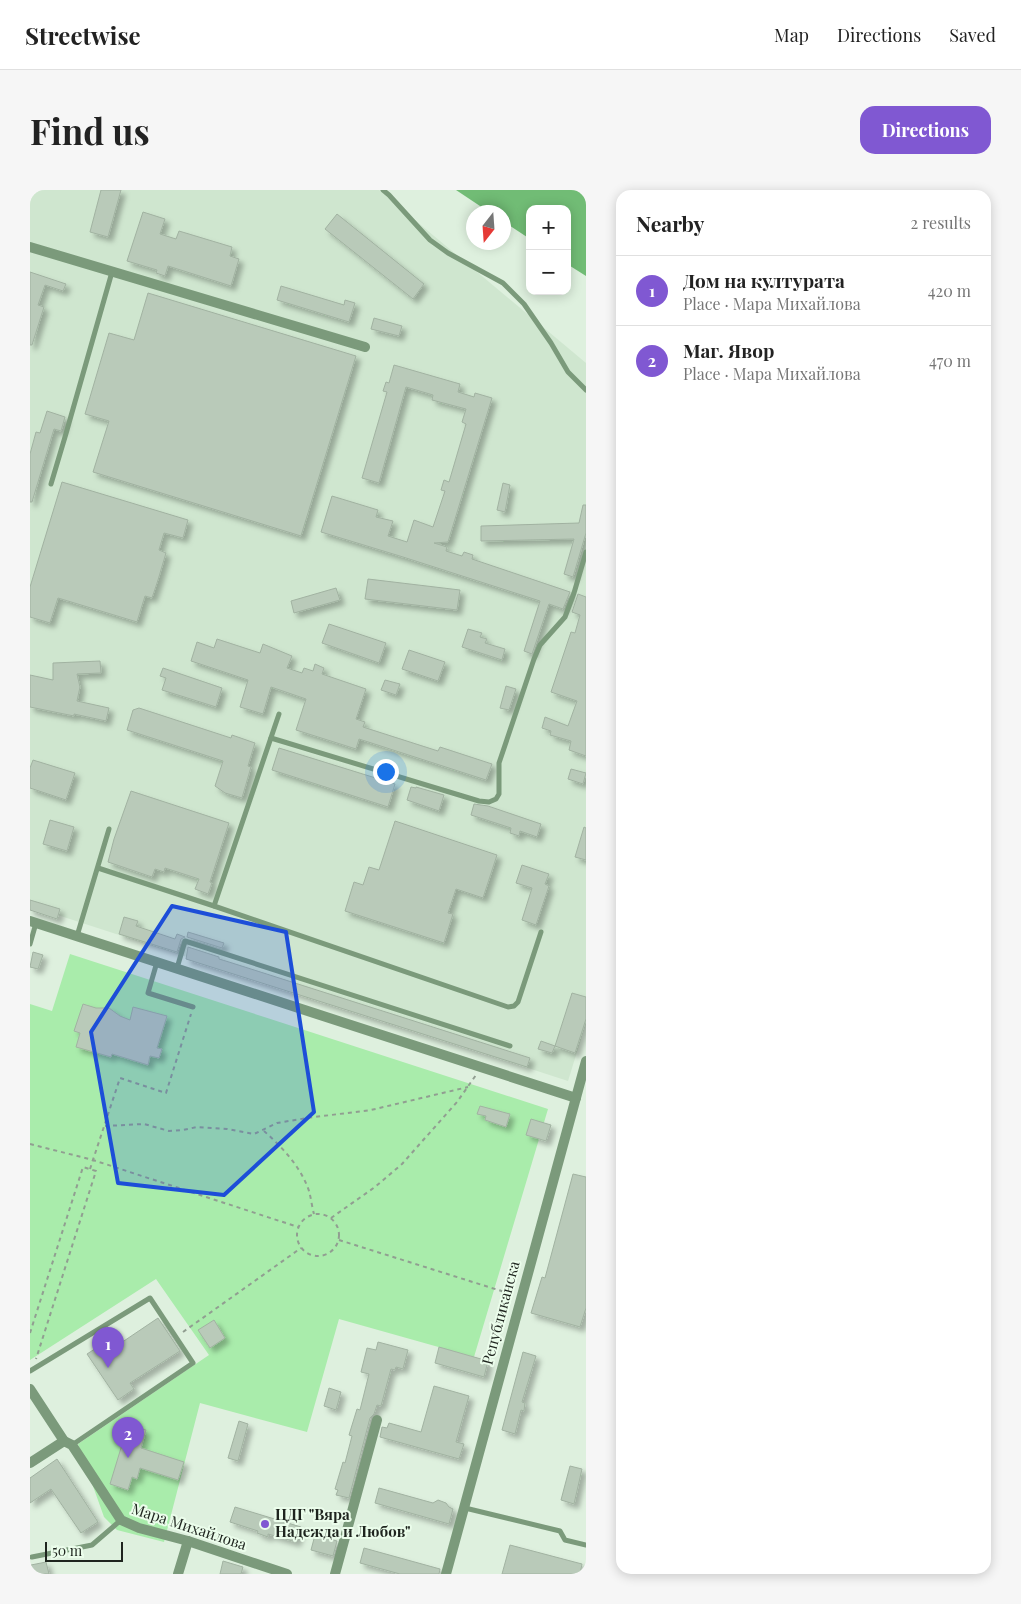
<!DOCTYPE html>
<meta charset="utf-8">
<style>
body{margin:0;font-family:"Playfair Display",serif;background:#f6f6f6;color:#222}
.controls{position:absolute;right:15px;top:15px;display:grid;overflow:hidden;border-radius:10px;box-shadow:0 2px 12px #0003}
.controls button{width:45px;height:45px;display:grid;place-items:center;padding:0;border:0;border-bottom:1px solid #e0e0e0;background:#fff;color:#222;font:25px sans-serif}
.compass{position:absolute;left:436px;top:15px;width:45px;height:45px;border-radius:50%;background:#fff;box-shadow:0 2px 12px #0003;rotate:197deg}
.scale{position:absolute;left:15px;bottom:12px;width:78px;box-sizing:border-box;padding-left:5px;border:2px solid #1e241e;border-top:0;font-size:14px;line-height:18px;white-space:nowrap;color:#1e241e;-webkit-text-stroke:4px #ebfdeb;paint-order:stroke}
.you{position:absolute;left:355px;top:581px;width:18px;height:18px;margin:-12px;border:4px solid #fff;border-radius:50%;background:#1a73e8;box-shadow:0 0 0 8px #1a73e833}
.badge{display:grid;place-items:center;width:32px;height:32px;border-radius:50%;background:#8058d2;color:#fff;font-size:16px;font-weight:700}
.pin{position:absolute;translate:-50% -41px;filter:drop-shadow(0 1px 2px #0008)}
.pin::after{content:'';position:absolute;top:26px;width:18px;height:15px;background:inherit;clip-path:polygon(0 0,100% 0,50% 100%)}
.list{margin:0;padding:0;list-style:none}
h2{display:flex;justify-content:space-between;align-items:center;height:65px;margin:0;padding:0 20px;font-size:21px}
h2 small{font-size:16px;font-weight:400;color:#767676}
.list li{display:grid;grid-template-columns:32px 1fr auto;gap:15px;align-items:center;box-sizing:border-box;height:70px;padding:0 20px;border-top:1px solid #e0e0e0}
.list b{display:block;font-size:19px;white-space:nowrap}
.list p{margin:0;font-size:16px;white-space:nowrap;color:#767676}
.list em{font-size:16px;font-style:normal;color:#767676}
.map{position:relative;flex:none;width:556px;height:1384px;overflow:hidden;border-radius:15px}
header{display:flex;align-items:center;gap:30px;box-sizing:border-box;height:70px;padding:0 25px;background:#fff;border-bottom:1px solid #e0e0e0}
header strong{font-size:24px}
nav{display:flex;gap:28px;margin-inline-start:auto;font-size:18px}
.intro{display:flex;align-items:center;justify-content:space-between;box-sizing:border-box;height:120px;padding:0 30px}
h1{margin:0;font-size:35px}
.button{padding:12px 22px;border-radius:15px;background:#8058d2;color:#fff;font-size:18px;font-weight:700}
main{display:flex;gap:30px;padding:0 30px}
aside{flex:1;background:#fff;border-radius:15px;box-shadow:0 2px 12px #0003}
.map>svg:first-child{display:block}
.built{fill:#cfe6cf}
.green{fill:#a9ecab}
.water{fill:#71bc75}
.building{fill:#b9cab9;stroke:#a1b2a1;filter:url(#shadow)}
.lines{fill:none;stroke-linecap:round;stroke-linejoin:round}
.path{stroke:#919e91;stroke-width:2;stroke-dasharray:4 4;stroke-linecap:butt}
.lane{stroke:#7b9a7b;stroke-width:5}
.street{stroke:#7b9a7b;stroke-width:10}
.marked{fill:#1d4ed8;fill-opacity:0.2;stroke:#1d4ed8;stroke-width:4;stroke-linejoin:round}
.poi-dot{fill:#8058d2;stroke:#ebfdeb;stroke-width:2}
.labels{text-anchor:middle;stroke-width:4;stroke-linejoin:round;paint-order:stroke}
.street-label{font-size:15px;fill:#1e241e;stroke:#ebfdeb}
.poi-label{font-size:15px;font-weight:bold;fill:#1e241e;stroke:#ebfdeb;text-anchor:start}
</style>
<header>
<strong>Streetwise</strong>
<nav><a>Map</a><a>Directions</a><a>Saved</a></nav>
</header>
<div class="intro"><h1>Find us</h1><a class="button">Directions</a></div>
<main>
<div class="map">
<svg width="556" height="1384" viewBox="0 0 556 1384">
<defs>
<filter id="shadow"><feDropShadow dx="4.5" dy="4.5" stdDeviation="2.5" flood-color="#0004"/></filter>
</defs>
<rect width="100%" height="100%" fill="#def0de"/>
<path class="built" d="M0,0H349L556,173V833L538,891L0,716Z"/>
<path class="green" d="M40,764L518,919L444,1167L309,1129L277,1242L170,1213L134,1352L87,1340L74,1327L48,1254L179,1165L126,1089L0,1170V814L22,821Z"/>
<path class="water" d="M426,0H556V86L537,74V19H500V49L474,32L473,22H459Z"/>
<g class="building">
<path d="M71,0H91L78,47L60,42Z"/>
<path d="M113,22L135,29L130,44L146,49L149,41L202,57L200,66L209,69L201,96L138,76L135,86L126,83L127,80L97,71Z"/>
<path d="M307,24L394,94L383,109L295,39Z"/>
<path d="M0,82L36,94L33,101L15,95L8,115L14,117L2,155H0Z"/>
<path d="M251,96L314,115L315,110L325,113L319,132L247,110Z"/>
<path d="M118,103L326,166L271,346L63,282L79,231L55,224L79,143L104,150Z"/>
<path d="M344,128L372,136L369,146L341,139Z"/>
<path d="M364,175L430,194L428,202L444,207L445,203L462,208L418,352L404,353L417,357L416,361L432,366L434,362L443,365L442,369L540,402L533,419L519,414L502,464L494,461L510,411L373,367L291,342L302,306L348,320L346,327L363,331L358,346L377,352L384,330L403,337L415,301L411,300L414,290L419,292L436,234L432,232L436,219L402,210L403,205L376,197L349,293L332,288L357,202L353,201L356,192L359,193Z"/>
<path d="M17,221L35,227L31,241L24,239L2,312H0V264L6,242L10,243Z"/>
<path d="M32,292L158,330L153,348L134,343L129,360L136,363L128,390L122,408L115,406L107,432L28,408L20,433L0,427V397Z"/>
<path d="M473,293L480,295L475,322L467,320Z"/>
<path d="M553,315H556V343L543,387L534,384L544,349L451,351V336L549,333Z"/>
<path d="M338,389L430,400L427,420L335,409Z"/>
<path d="M306,398L310,410L264,423L261,411Z"/>
<path d="M548,404L556,407V566L539,560L541,551L520,545L521,541L512,538L515,527L538,536L547,511L521,502L541,442L545,443L550,425L542,422Z"/>
<path d="M299,434L356,453L349,473L292,453Z"/>
<path d="M438,439L452,443L450,447L457,449L455,453L475,459L472,470L432,457Z"/>
<path d="M187,449L230,463L233,454L262,466L257,478L272,483L274,478L283,481L285,474L294,478L292,484L336,499L326,529L335,532L333,537L408,561L410,557L462,574L456,590L329,549L326,559L266,540L276,509L241,497L233,524L210,517L218,490L161,471L167,452L184,458Z"/>
<path d="M379,460L415,472L408,491L372,479Z"/>
<path d="M70,471L71,483L47,484L50,497L47,511L79,518L76,531L44,524V526L0,517V485L23,490V473Z"/>
<path d="M133,478L192,498L186,517L132,500L136,488L130,486Z"/>
<path d="M355,490L370,494L366,505L351,500Z"/>
<path d="M476,496L486,499L479,520L470,518Z"/>
<path d="M109,518L201,548L202,545L225,553L218,576L221,577L212,608L195,603L185,596L193,571L97,540L103,520Z"/>
<path d="M249,558L365,594L358,617L242,580Z"/>
<path d="M3,570L45,583L36,610L0,598V578Z"/>
<path d="M541,579L556,583L553,594L538,589Z"/>
<path d="M381,597L386,598V597L414,605L409,621L377,610Z"/>
<path d="M101,601L199,633L180,692L182,693L178,704L165,699L169,689L135,678L134,682L125,679L122,687L78,672L84,649Z"/>
<path d="M444,614L458,616L511,634L507,647L490,641L489,646L480,643L481,638L441,625Z"/>
<path d="M20,630L44,637L37,661L13,654Z"/>
<path d="M365,631L467,665L453,708L426,699L418,723L423,724L414,753L315,721L324,692L333,695L339,677L349,680Z"/>
<path d="M554,637L556,638V670L545,667Z"/>
<path d="M492,675L519,684L515,694L519,696L506,735L492,730L502,698L486,693Z"/>
<path d="M0,710L30,719L27,729L0,720Z"/>
<path d="M94,727L108,731L106,736L145,749L147,744L155,747L151,749L147,762L89,744Z"/>
<path d="M158,742L194,753L192,758L157,747Z"/>
<path d="M158,757L189,767V769L199,772L500,868L497,877L156,769Z"/>
<path d="M3,762L13,765L8,779L0,777Z"/>
<path d="M542,803L556,807V829L545,863L525,856L522,863L508,859L511,851L525,856Z"/>
<path d="M53,814L66,818H79L90,826L100,830L103,817L137,826L127,858L132,859L129,868L120,866L118,875L82,864L81,867L46,857L50,843L44,841Z"/>
<path d="M450,916L480,924L476,937L455,930L456,926L447,924Z"/>
<path d="M501,929L521,935L516,951L496,945Z"/>
<path d="M543,984L556,987V1118L550,1137L501,1123L512,1087L515,1088Z"/>
<path d="M128,1128L150,1161L100,1193L104,1199L88,1210L57,1164L74,1153L79,1161Z"/>
<path d="M184,1130L195,1148L180,1158L168,1140Z"/>
<path d="M348,1152L378,1160L373,1179L366,1177L365,1180L361,1179L351,1216L347,1215L344,1224L340,1228L319,1308L306,1305L308,1300L305,1299L313,1272L315,1273L322,1246L319,1245L327,1219L330,1220L339,1184L331,1182L337,1158L346,1160Z"/>
<path d="M409,1157L458,1171L454,1187L405,1173Z"/>
<path d="M493,1162L506,1166L492,1212L495,1213L494,1221L491,1220L485,1244L472,1240Z"/>
<path d="M404,1196L439,1206L426,1252L434,1254L429,1269L350,1247L352,1237L357,1238L359,1233L391,1242Z"/>
<path d="M299,1198L311,1202L306,1220L294,1216Z"/>
<path d="M209,1231L218,1234L208,1271L198,1268Z"/>
<path d="M98,1235L116,1240L111,1258L154,1272L148,1290L110,1278L107,1289L102,1287L98,1300L80,1294Z"/>
<path d="M27,1269L68,1332L51,1343L21,1299L0,1313V1288Z"/>
<path d="M540,1276L552,1279L544,1314L531,1310Z"/>
<path d="M349,1298L403,1313L408,1310L416,1313L419,1317L423,1319L419,1334L345,1313Z"/>
<path d="M205,1317L271,1337L266,1352L238,1344V1347L227,1343L228,1341L200,1332Z"/>
<path d="M285,1345L307,1351L303,1366L281,1360Z"/>
<path d="M480,1355L552,1374L550,1384H472Z"/>
<path d="M334,1358L410,1379L409,1384H370L330,1373Z"/>
<path d="M193,1371L213,1377L211,1384H190Z"/>
<path d="M16,1372L19,1384H3L1,1375Z"/>
</g>
<g class="lines">
<g class="path">
<path d="M75,936L114,934L139,941L153,940L167,937L197,939L224,944L247,933L277,928L341,920L438,897"/>
<path d="M234,941C252,957 271,977 279,1001C281,1008 282,1017 284,1024"/>
<path d="M0,954L63,970L268,1037"/>
<path d="M60,979L90,888L136,903L161,824"/>
<circle cx="288" cy="1045" r="21"/>
<path d="M301,1028L345,997L372,974L427,912L446,885"/>
<path d="M309,1050L481,1104"/>
<path d="M153,1142L271,1058"/>
<path d="M0,1143L53,977L66,981L6,1169"/>
</g>
<g class="lane">
<path d="M353,0L359,5L400,50L418,63L473,93L494,114L521,153L538,182L556,200"/>
<path d="M21,294L35,247L82,82"/>
<path d="M241,548L449,611L459,612L466,609L469,604V573L504,469L510,455L535,427L544,403L556,362"/>
<path d="M68,678L184,716L478,817L484,816L488,812L511,742"/>
<path d="M184,716L249,524"/>
<path d="M47,746L79,639"/>
<path d="M0,754L6,733"/>
<path d="M127,772L118,803L163,817"/>
<path d="M147,778L155,751L480,856"/>
<path d="M0,1181L120,1108L163,1173L42,1255"/>
<path d="M435,1318L530,1341L535,1350L556,1355"/>
<path d="M2,1367L62,1355L91,1330"/>
</g>
<g class="street">
<path d="M0,57L335,157"/>
<path d="M0,731L546,908"/>
<path d="M0,1199L34,1251L42,1255L91,1330L109,1338L158,1351L257,1384"/>
<path d="M0,1273L34,1251"/>
<path d="M148,1384L158,1351"/>
<path d="M305,1384L347,1230"/>
<path d="M416,1384L556,871"/>
</g>
</g>
<path class="marked" d="M142,716L256,742L284,922L194,1005L88,993L61,842Z"/>
<circle class="poi-dot" cx="235" cy="1334" r="5"/>
<g class="labels">
<g class="street-label">
<text transform="translate(471 1123) rotate(-75)" y="5">Републиканска</text>
<text transform="translate(159 1337) rotate(18)" y="5">Мара Михайлова</text>
</g>
<g class="poi-label">
<text x="245" y="1330">ЦДГ "Вяра<tspan x="245" dy="17">Надежда и Любов"</tspan></text>
</g>
</g>
</svg>
<div class="controls">
<button>+</button>
<button>−</button>
</div>
<svg class="compass" viewBox="-18 -18 36 36"><path d="M0-13l5 13h-10z" fill="#e53935"/><path d="M0 13l5-13h-10z" fill="#767676"/></svg>
<div class="scale">50 m</div>
<div class="you"></div>
<div class="pin badge" style="left:78px;top:1178px">1</div>
<div class="pin badge" style="left:98px;top:1268px">2</div>
</div>
<aside>
<h2>Nearby<small>2 results</small></h2>
<ul class="list">
<li><span class="badge">1</span><div><b>Дом на културата</b><p>Place · Мара Михайлова</p></div><em>420 m</em></li>
<li><span class="badge">2</span><div><b>Маг. Явор</b><p>Place · Мара Михайлова</p></div><em>470 m</em></li>
</ul>
</aside>
</main>
